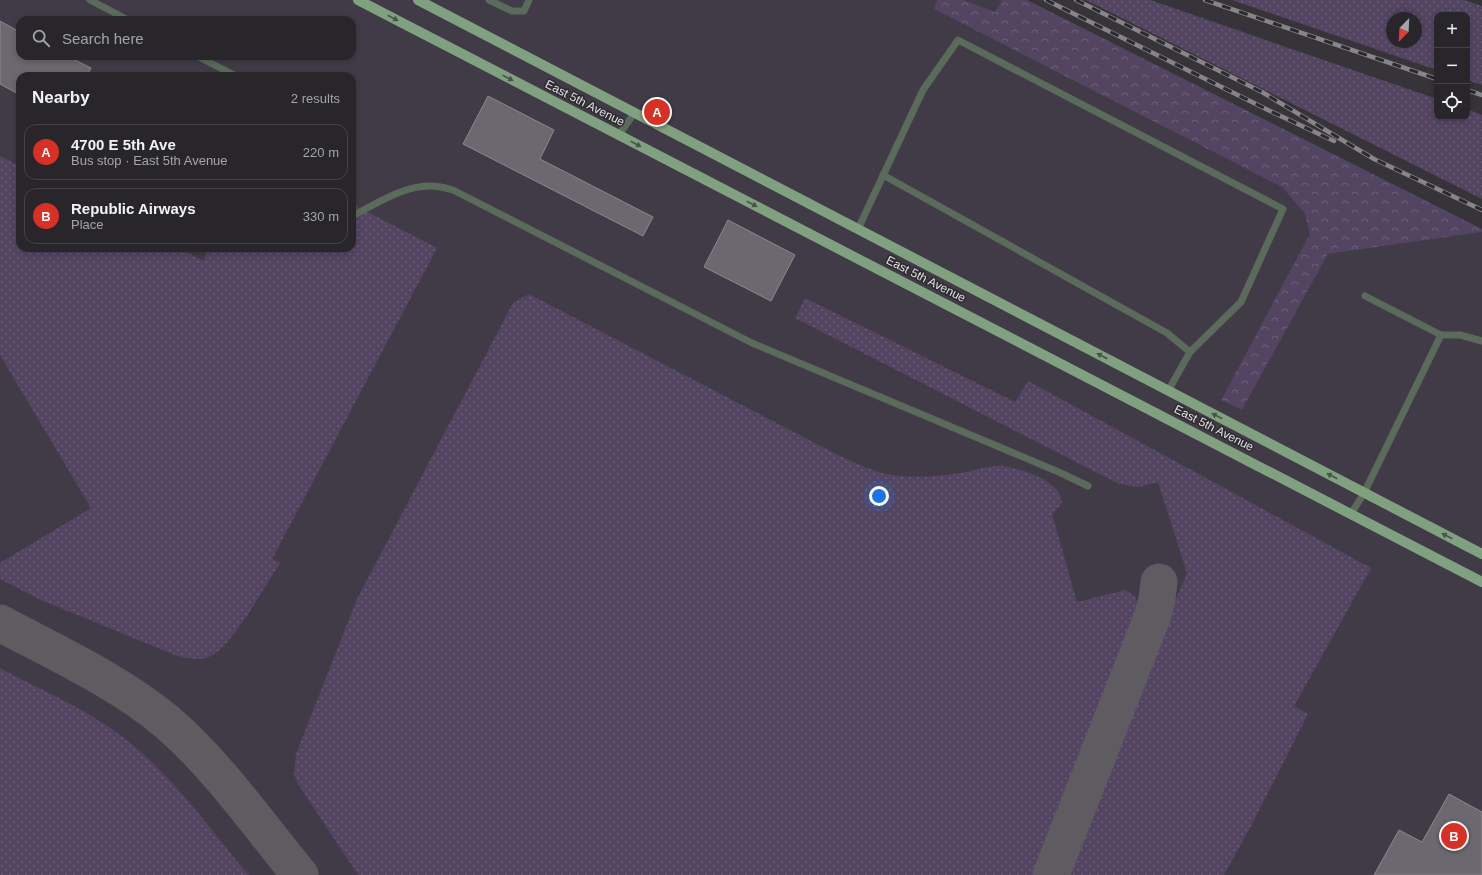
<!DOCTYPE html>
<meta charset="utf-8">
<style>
body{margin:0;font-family:Arial,sans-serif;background:#343237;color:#f1f3f6}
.controls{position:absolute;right:12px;top:12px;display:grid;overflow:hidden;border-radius:8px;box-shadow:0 2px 6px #0003}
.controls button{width:36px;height:36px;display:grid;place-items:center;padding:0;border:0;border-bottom:1px solid #444347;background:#28262b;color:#f1f3f6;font:20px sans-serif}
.compass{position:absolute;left:1386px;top:12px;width:36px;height:36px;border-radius:50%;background:#28262b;box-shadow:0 2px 6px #0003;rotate:204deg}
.you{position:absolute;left:879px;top:496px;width:14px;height:14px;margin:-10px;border:3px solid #fff;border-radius:50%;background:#1a73e8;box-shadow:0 0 0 6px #1a73e833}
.badge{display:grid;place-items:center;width:26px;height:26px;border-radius:50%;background:#d93025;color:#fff;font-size:13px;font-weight:700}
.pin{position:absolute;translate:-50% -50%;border:2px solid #fff;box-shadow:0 1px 4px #0006}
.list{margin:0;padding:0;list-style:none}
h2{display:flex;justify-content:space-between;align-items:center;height:52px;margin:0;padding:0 16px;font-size:17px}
h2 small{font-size:13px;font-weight:400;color:#a5a5a9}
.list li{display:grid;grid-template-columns:26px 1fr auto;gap:12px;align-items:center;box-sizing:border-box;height:56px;margin:0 8px 8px;padding:0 8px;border:1px solid #444347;border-radius:12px}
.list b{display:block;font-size:15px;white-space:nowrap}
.list p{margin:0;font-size:13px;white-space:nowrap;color:#a5a5a9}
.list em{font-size:13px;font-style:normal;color:#a5a5a9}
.icon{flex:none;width:22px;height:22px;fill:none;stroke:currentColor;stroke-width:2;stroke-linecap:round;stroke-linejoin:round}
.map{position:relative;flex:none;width:1482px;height:875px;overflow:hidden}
.search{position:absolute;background:#28262b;box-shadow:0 2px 6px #0003;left:16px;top:16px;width:340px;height:44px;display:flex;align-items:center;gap:10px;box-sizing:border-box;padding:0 14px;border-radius:12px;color:#a5a5a9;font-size:15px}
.panel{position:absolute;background:#28262b;box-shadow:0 2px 6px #0003;left:16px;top:72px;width:340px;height:180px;border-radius:12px}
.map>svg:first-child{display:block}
.built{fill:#403b46;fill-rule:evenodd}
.grass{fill:url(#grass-dots);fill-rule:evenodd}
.forest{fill:url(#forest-crowns)}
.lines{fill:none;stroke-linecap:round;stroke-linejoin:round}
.taxiway{stroke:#5e5c61;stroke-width:37}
.building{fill:#6b696f;stroke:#8a888e}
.service{stroke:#5b6b5b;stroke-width:7}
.primary{stroke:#80a17f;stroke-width:10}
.rail-casing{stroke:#878589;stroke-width:4.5}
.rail{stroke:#2c292f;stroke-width:3;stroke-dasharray:9;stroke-linecap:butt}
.oneway{fill:#49534b}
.labels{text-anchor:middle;stroke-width:3;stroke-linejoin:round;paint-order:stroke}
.street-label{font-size:12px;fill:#e3e2e5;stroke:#2c292f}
</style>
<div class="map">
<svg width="1482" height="875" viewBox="0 0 1482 875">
<defs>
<pattern id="grass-dots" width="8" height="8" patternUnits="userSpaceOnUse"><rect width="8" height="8" fill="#534562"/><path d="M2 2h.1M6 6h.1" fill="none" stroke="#6c6078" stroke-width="1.8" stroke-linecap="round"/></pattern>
<pattern id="forest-crowns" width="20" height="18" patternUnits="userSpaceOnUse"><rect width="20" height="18" fill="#534562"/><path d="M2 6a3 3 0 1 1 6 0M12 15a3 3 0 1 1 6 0" fill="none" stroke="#6c6078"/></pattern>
</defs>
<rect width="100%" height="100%" fill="#363339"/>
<g class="built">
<path d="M0,0H937L934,9L1282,187L1305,214L1311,234L1221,400L1242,410L1328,254L1482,232V875H0ZM20,20H352V56H20ZM20,76H352V248H20Z"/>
<path d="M964,0H1002L995,12Z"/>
</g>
<g class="grass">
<path d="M1086,0H1150L1437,99V117H1467V109L1482,115V199Z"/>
<path d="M1232,0H1464L1482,6V85L1467,80V15H1437V70ZM1392,18H1416V42H1392Z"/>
<path d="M0,156L20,166V206L15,215L20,218V248H179L203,261L209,248H352V204L437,248L272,559L280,563C265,586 232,647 209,657C198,661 186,658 175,655L41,600L0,579V563L91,508L0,355Z"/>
<path d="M529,294L836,454C856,463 876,474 899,476C921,478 944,476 966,472C976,470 988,466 999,466C1018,467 1062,480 1062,503L1052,514L1077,602L1125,590C1133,594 1139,599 1138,609L1034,875H358L298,784L294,774L296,754L357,599L513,303Z"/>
<path d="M805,298L1015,402L1028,381L1371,568L1294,706L1308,714L1251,826L1224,875H1068L1166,622L1187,573L1158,482L1138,487L1119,484L795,318Z"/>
<path d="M0,668C41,690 87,709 124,738C173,775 209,829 249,875H0Z"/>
</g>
<path class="forest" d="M937,0H964L995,12L1002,0H1027L1482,229V232L1328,254L1242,410L1221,400L1310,234L1305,214L1282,187L934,9Z"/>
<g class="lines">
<g class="taxiway">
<path d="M0,623C56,653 118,681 167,722C217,765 258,824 300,875"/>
<path d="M1051,875L1153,615L1157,599L1159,582"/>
</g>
</g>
<g class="building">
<path d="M0,21L20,32V56H67L91,68L87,76H20V95L0,84Z"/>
<path d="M488,96L554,130L540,159L653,217L643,236L463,144Z"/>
<path d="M728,220L795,255L771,301L704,267Z"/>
<path d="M1449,794L1482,812V875H1374L1399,830L1422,842Z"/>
</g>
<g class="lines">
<g class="service">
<path d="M90,0L128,20"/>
<path d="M489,0L512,11H524L529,0"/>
<path d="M197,56L236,76"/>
<path d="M619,135L635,112"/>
<path d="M883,175L1167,333L1190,352"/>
<path d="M352,216C376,204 404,185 431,186C439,186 446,188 453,190L752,343L1061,473L1088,486"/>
<path d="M858,229L923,90L958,40L1283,209L1241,302L1190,352L1168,391"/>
<path d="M1441,335H1460L1482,341"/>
<path d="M1351,514L1364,493L1441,335L1365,296"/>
</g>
<g class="primary">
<path d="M358,0L1482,582"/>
<path d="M418,0L1482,554"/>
</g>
<g class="rail-casing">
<g id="rail">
<path d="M1046,0L1268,110L1334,141"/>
<path d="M1076,0L1262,92L1374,159L1482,210"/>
<path d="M1205,0L1437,79"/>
<path d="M1467,90L1482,95"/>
</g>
</g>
<use href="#rail" class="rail"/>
</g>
<defs><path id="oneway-solid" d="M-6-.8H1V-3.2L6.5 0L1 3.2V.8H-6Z"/></defs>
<g class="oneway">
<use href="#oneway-solid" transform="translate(393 18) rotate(27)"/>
<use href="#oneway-solid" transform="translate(508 78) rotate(27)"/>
<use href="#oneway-solid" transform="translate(636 144) rotate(28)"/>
<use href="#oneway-solid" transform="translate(752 204) rotate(27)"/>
<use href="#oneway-solid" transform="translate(1102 356) rotate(-152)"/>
<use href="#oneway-solid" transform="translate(1217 416) rotate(-153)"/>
<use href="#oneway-solid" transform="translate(1332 476) rotate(-153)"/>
<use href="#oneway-solid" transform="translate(1447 536) rotate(-153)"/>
</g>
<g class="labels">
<g class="street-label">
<text transform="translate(585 103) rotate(27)" y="4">East 5th Avenue</text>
<text transform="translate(926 279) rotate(27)" y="4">East 5th Avenue</text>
<text transform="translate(1214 428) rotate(27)" y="4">East 5th Avenue</text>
</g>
</g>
</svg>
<div class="controls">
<button>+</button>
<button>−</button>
<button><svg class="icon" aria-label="locate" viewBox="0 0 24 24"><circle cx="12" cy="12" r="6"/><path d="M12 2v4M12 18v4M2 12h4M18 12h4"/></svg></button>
</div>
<svg class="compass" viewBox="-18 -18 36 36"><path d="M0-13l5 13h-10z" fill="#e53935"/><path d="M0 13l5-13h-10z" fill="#a5a5a9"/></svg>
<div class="you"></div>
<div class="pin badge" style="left:657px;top:112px">A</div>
<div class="pin badge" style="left:1454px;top:836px">B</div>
<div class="search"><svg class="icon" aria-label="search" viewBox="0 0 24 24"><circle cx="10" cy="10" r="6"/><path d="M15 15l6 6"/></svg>Search here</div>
<section class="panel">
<h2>Nearby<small>2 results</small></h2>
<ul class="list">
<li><span class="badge">A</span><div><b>4700 E 5th Ave</b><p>Bus stop · East 5th Avenue</p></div><em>220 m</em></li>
<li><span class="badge">B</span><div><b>Republic Airways</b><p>Place</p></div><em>330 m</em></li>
</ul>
</section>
</div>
